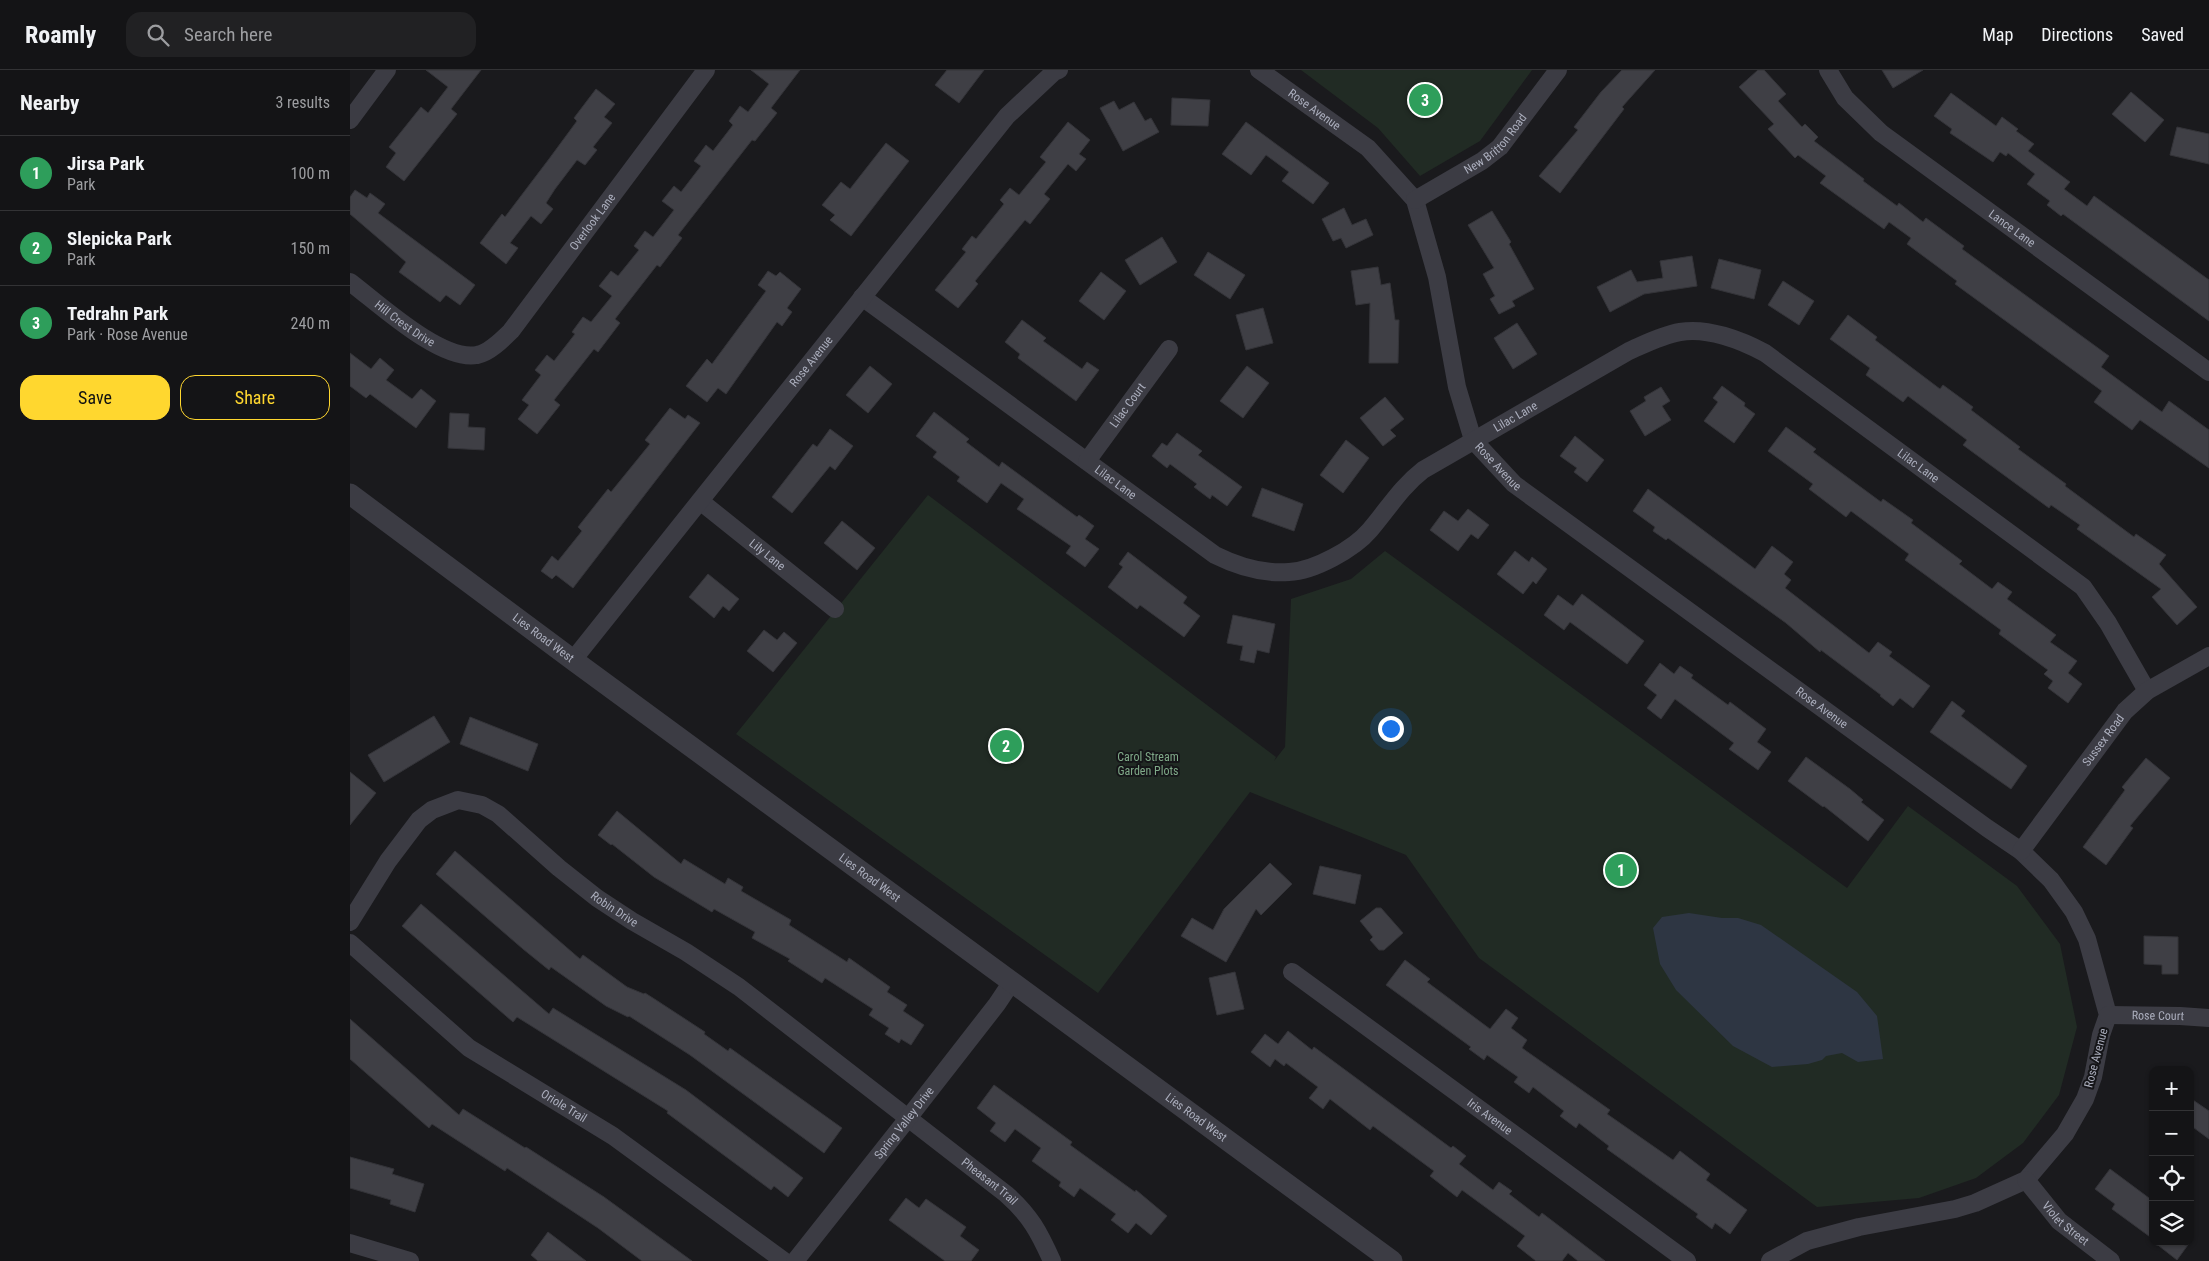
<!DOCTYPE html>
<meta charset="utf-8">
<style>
body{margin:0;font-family:"Roboto Condensed",sans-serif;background:#212123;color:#f1f3f6}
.controls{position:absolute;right:15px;bottom:15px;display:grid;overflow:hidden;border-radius:10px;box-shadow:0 1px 4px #0004}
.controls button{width:45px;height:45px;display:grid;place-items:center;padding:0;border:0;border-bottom:1px solid #333335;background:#141416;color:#f1f3f6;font:25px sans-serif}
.you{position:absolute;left:1040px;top:658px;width:18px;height:18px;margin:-12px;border:4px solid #fff;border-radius:50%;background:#1a73e8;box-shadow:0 0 0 8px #1a73e833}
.badge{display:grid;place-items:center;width:32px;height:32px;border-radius:50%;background:#ffd72f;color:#fff;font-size:16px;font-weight:700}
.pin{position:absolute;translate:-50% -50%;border:2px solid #fff;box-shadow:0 1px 5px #0006}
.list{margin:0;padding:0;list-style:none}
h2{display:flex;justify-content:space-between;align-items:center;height:65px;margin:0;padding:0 20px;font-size:21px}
h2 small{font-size:16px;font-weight:400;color:#9d9ea1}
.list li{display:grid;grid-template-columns:32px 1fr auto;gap:15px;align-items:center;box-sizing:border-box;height:75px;padding:0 20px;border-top:1px solid #333335}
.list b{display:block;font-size:19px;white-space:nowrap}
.list p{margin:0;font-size:16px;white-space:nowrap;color:#9d9ea1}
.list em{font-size:16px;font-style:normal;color:#9d9ea1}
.actions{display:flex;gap:10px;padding:15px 20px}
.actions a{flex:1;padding:11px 0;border:1px solid #ffd72f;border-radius:15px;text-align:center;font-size:18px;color:#ffd72f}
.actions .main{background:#ffd72f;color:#111}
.icon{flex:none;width:28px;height:28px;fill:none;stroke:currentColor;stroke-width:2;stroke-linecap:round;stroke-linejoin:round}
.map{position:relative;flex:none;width:1859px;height:1191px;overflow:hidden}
header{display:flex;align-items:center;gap:30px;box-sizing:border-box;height:70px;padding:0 25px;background:#141416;border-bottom:1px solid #333335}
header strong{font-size:24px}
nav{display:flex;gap:28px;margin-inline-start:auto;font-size:18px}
.search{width:350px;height:45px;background:#212123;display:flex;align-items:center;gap:12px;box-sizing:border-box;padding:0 18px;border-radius:15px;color:#9d9ea1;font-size:19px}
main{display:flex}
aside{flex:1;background:#141416}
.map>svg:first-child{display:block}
.green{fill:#212b24}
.water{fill:#2e3643}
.building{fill:#3f3f45;stroke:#343439}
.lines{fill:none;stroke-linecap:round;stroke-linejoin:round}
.minor{stroke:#3c3c44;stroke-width:18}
.tertiary{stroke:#3c3c44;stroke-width:21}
.labels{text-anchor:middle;stroke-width:4;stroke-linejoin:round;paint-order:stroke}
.street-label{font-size:12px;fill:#abaebd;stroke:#151518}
.park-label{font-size:12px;fill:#80aa89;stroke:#151518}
</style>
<header>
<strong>Roamly</strong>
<div class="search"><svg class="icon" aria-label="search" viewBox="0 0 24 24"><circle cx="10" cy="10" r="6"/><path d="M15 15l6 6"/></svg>Search here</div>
<nav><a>Map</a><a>Directions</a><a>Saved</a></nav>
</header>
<main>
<aside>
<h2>Nearby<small>3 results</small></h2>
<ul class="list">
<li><span class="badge" style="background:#2e9e5b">1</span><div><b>Jirsa Park</b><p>Park</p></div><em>100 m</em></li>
<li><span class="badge" style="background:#2e9e5b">2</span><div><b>Slepicka Park</b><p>Park</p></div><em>150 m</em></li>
<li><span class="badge" style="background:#2e9e5b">3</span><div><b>Tedrahn Park</b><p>Park · Rose Avenue</p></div><em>240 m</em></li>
</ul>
<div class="actions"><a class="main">Save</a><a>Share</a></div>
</aside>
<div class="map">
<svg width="1859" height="1191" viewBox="0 0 1859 1191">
<rect width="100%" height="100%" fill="#1a1a1d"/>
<g class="green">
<path d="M951,0H1182L1130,71L1070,106L1028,58Z"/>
<path d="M578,425L926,687L924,691L935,677L941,529L1001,509L1035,481L1497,818L1558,736L1667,816L1710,874L1727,957L1709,1025L1673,1073L1626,1108L1569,1128L1467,1137L1129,888L1056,785L900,722L748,923L386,664Z"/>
</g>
<path class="water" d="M1339,843L1372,848H1388L1411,855L1507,922L1527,946L1533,989L1508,992L1492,983L1476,986L1472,990L1458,994L1422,997L1383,976L1326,920L1310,894L1303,858L1312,847Z"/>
<g class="building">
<path d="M76,0H131L101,39L107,44L54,111L36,97L46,83L39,77L71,37L78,43L98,17Z"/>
<path d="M401,0H450L421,38L427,43L405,71L402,70L328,165L332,168L310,197L307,195L265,249L270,253L248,282L244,279L204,330L210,335L187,364L168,349L179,335L172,330L191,305L185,300L197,285L204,291L225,264L222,262L233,247L241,252L262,226L249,216L261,201L268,206L289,180L284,176L295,161L303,167L324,140L312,131L324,116L331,122L351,96L344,91L356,75L363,81L383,55L379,51L390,36L398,42L419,14Z"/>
<path d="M597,0H634L609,33L585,15Z"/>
<path d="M1272,0H1305L1272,37L1274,39L1210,123L1189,106L1228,60L1224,57L1251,22Z"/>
<path d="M1408,0H1414L1436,24L1428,31L1452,57L1455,54L1468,67L1464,71L1514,109L1513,111L1547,136L1549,133L1573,152L1576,148L1614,176L1612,179L1759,286L1751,297L1812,342L1819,331L1859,360V398L1790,350L1782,360L1744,332L1752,321L1605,214L1607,211L1557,174L1561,168L1539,152L1534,159L1470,113L1476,106L1448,85L1445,88L1418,59L1424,54L1389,17Z"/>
<path d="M1532,0H1573L1543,18Z"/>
<path d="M246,19L265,34L254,47L262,53L243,77L247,80L235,95L227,90L205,119L196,133L203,139L191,154L181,146L160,173L168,178L156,194L130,173L152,144L155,147L199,89L227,51L224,48Z"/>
<path d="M1781,22L1814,50L1795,72L1762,44Z"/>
<path d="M1601,23L1646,56L1652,47L1668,59L1666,61L1684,74L1678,81L1720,112L1714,119L1737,136L1744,126L1859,210V251L1713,144L1711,146L1697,135L1700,131L1677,114L1685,104L1658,83L1656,86L1650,82L1643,92L1600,63L1602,59L1584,46Z"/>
<path d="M822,28L860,30L858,56L821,55Z"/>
<path d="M764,31L769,40L784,32L795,51L801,48L809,62L773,81L750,38Z"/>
<path d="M718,52L740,70L729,84L736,89L726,101L718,94L694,124L700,129L680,154L675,150L625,211L628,214L608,238L585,220L616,182L612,179L622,166L626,169L654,134L650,130L660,118L669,125L696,92L690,87Z"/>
<path d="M896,52L979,113L963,134L932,111L939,102L916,85L901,105L872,84Z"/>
<path d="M1827,57L1859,64V94L1820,85Z"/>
<path d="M536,73L559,91L501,166L480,150L485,145L472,135L491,112L500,119Z"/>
<path d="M5,120L17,128L20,123L35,134L28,143L125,215L110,235L96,225L90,232L49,202L56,192L0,144V127Z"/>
<path d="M994,138L1002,155L1016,149L1023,165L996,178L991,168L983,171L972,149Z"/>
<path d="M1142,141L1161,172L1159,174L1184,219L1162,231L1165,236L1149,244L1140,229L1145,226L1133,204L1144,198L1118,155Z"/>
<path d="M812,167L827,192L790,215L775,190Z"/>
<path d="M858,182L895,205L880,229L844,205Z"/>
<path d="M1342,186L1347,216L1294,224L1260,242L1247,217L1281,200L1287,212L1313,208L1310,191Z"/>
<path d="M1369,189L1411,200L1404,229L1361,218Z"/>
<path d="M1028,197L1031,215L1040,213L1045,250H1049L1048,293H1019L1020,233L1006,235L1001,201Z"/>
<path d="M418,201L426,206L430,202L451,219L437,238L442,242L432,256L427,252L376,324L368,318L357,332L336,316L357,289L362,294L416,221L408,215Z"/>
<path d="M751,202L776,221L754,250L729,231Z"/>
<path d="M1433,211L1464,231L1449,255L1418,235Z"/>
<path d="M913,238L923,273L896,280L886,245Z"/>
<path d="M1498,245L1527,267L1525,270L1590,319L1593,315L1623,337L1621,340L1670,377L1668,379L1716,414L1715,416L1784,467L1786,464L1816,485L1809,494L1847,537L1827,555L1802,527L1811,519L1727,459L1730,455L1701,435L1699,438L1613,375L1617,370L1558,326L1553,332L1516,305L1520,298L1480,269Z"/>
<path d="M672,250L696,268L693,271L732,299L737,292L749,300L726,331L668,288L670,284L655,272Z"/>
<path d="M1167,253L1187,284L1163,299L1144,268Z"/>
<path d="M0,283L21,299L30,288L44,300L36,310L62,329L71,319L86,331L66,358L20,324L16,328L0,316Z"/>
<path d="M520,296L542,314L518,343L496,325Z"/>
<path d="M897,296L919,313L893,348L870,331Z"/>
<path d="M1372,316L1395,333L1394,336L1405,344L1384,373L1354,351L1368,332L1363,328Z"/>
<path d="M1311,317L1320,331L1312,336L1321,350L1295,366L1280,341L1296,331L1294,327Z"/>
<path d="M1035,327L1054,349L1040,360L1046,366L1033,376L1010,348Z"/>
<path d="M320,338L335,349L338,345L350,353L223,518L206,505L202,509L191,501L202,486L208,491L232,461L228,457L258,419L261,422L300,374L295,370Z"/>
<path d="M584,342L619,369L616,372L649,397L652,392L727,447L729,445L744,456L735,469L749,479L735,497L716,483L721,476L667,439L674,429L651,413L637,433L607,411L610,407L583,387L587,382L566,366Z"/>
<path d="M100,343L119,344L118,357L135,358L134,380L98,378Z"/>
<path d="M1436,357L1466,379L1463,382L1531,432L1533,429L1563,450L1561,453L1612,491L1609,494L1642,519L1648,512L1662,522L1657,529L1706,565L1700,572L1727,591L1718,603L1732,614L1718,633L1698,618L1703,611L1694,604L1698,600L1649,564L1651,560L1555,490L1559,484L1501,441L1496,447L1459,419L1463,414L1418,381Z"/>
<path d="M480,359L503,376L485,400L480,396L442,443L422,427L463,374L467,377Z"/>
<path d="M827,363L852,381L848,385L892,417L877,436L862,425L860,429L844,417L847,414L820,394L817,398L802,386L812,373L817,376Z"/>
<path d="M1225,366L1254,390L1237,412L1224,402L1227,398L1210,386Z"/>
<path d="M996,370L1019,388L993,423L970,405Z"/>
<path d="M912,418L953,434L944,461L902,446Z"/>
<path d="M1298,419L1405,499L1422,476L1443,492L1434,504L1441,510L1435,518L1519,583L1528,572L1542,582L1539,586L1580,616L1563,638L1550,628L1543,636L1530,626L1531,625L1471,580L1470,582L1436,553L1318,468L1316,470L1303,461L1305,457L1283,441Z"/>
<path d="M1118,439L1139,455L1128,469L1121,464L1108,481L1080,460L1094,441L1108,451Z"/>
<path d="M492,451L525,478L507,500L474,473Z"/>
<path d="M1165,481L1179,492L1182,487L1197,499L1186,514L1183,511L1173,524L1147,504Z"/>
<path d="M778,482L837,527L833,533L850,546L834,567L790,535L787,539L758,517L773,497L769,494Z"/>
<path d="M358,504L389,529L379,541L373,536L364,548L339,527Z"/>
<path d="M1232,524L1294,571L1277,594L1220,552L1214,560L1194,545L1208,525L1223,536Z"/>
<path d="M883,545L925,554L919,583L907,580L904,593L890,590L893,576L877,573Z"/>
<path d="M414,560L427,570L434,562L447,573L423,602L397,581Z"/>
<path d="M1310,593L1324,604L1330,596L1343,605L1341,608L1378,635L1380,632L1416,659L1407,672L1421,682L1408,700L1379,679L1384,673L1325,629L1311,649L1297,638L1307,625L1294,615Z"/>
<path d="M1602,631L1615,641L1611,646L1677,696L1661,719L1580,662Z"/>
<path d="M84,646L100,672L34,712L18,685Z"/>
<path d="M120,647L188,674L178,701L110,674Z"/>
<path d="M1456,687L1500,719L1513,730L1511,732L1534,750L1518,771L1474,736L1473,737L1438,711Z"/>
<path d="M1796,688L1820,708L1780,756L1783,758L1756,795L1733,777L1775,720L1772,717Z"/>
<path d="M0,702L26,723L0,755Z"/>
<path d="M267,741L331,794L334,789L375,814L378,808L393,817L391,821L441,850L439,855L497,892L499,888L540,917L537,922L557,935L553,941L574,955L561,975L551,969L549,973L535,964L539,958L519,945L523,939L475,908L472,913L438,891L440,889L402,868L405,862L364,839L362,842L304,807L262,774L261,775L248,765Z"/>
<path d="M105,781L230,889L233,885L277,917L294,924L295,923L306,930L355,962L354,964L378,981L380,978L492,1058L474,1083L340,985L279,946L278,947L256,936L201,897L199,900L173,879L86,804Z"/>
<path d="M920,793L942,814L911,845L906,839L876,892L831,866L842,848L863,860L874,839Z"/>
<path d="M970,796L1011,805L1005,834L963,824Z"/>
<path d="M71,834L199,944L203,938L336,1020L453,1108L438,1127L424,1116L421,1120L317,1043L318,1041L167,947L163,952L52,856Z"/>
<path d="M1026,838H1031L1053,863L1034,880H1029L1020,870L1023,867L1010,851Z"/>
<path d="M1794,866L1828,867V904H1812V895L1794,894Z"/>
<path d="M1055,890L1080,909L1077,912L1140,959L1156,939L1168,948L1161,958L1177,970L1172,978L1260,1040L1257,1044L1323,1090L1330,1081L1360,1104L1356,1110L1397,1140L1380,1164L1365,1153L1362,1159L1346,1147L1348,1144L1257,1079L1259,1076L1229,1053L1226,1058L1210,1046L1214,1041L1183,1017L1179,1023L1164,1012L1168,1007L1137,985L1134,990L1119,979L1121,977L1036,915Z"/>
<path d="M885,902L894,939L867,945L859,908Z"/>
<path d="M0,949L109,1045L113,1039L175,1078L176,1077L254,1127L342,1191H292L248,1158L157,1098L155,1101L82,1054L79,1058L0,989Z"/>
<path d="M938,961L962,980L964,977L1101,1078L1103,1076L1116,1086L1109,1094L1143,1120L1149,1112L1162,1121L1159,1124L1189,1147L1192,1143L1255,1191H1228L1218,1183L1212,1191H1186L1167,1176L1175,1166L1112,1120L1107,1127L1080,1106L1084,1101L1023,1056L1020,1060L980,1029L973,1039L959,1028L968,1017L936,993L934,996L925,989L920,997L901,982L915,964L928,974Z"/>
<path d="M644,1015L722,1072L720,1075L785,1122L786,1120L817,1146L801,1165L786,1153L778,1163L761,1150L766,1144L730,1118L724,1127L709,1116L711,1112L682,1091L691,1078L665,1059L655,1072L640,1061L646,1053L627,1038Z"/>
<path d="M1840,1028L1859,1041V1069L1840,1055Z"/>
<path d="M0,1087L44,1099L42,1104L74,1114L65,1142L40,1134L41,1130L0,1118Z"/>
<path d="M1760,1099L1803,1131V1169L1762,1139L1765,1134L1745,1119Z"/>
<path d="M556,1128L569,1138L576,1129L616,1157L610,1166L629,1180L621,1191H595L539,1150Z"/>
<path d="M198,1162L236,1191H188L181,1185Z"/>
<path d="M1804,1172H1840L1827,1190Z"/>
</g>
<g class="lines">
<g class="minor">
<path id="s1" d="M909,0L1018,78L1065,130L1087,207L1107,317L1123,370L1164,414L1637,758L1671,781L1701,810L1724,842L1737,869L1758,945L1751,965L1743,1007L1735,1029L1715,1064L1676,1110L1625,1133L1605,1139L1509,1157L1457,1171L1420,1191"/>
<path id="s2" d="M1478,0L1495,28L1531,63L1859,302"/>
<path d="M0,50L37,0"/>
<path id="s3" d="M1065,130L1132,91L1150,77L1208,0"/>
<path id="s4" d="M0,212C28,233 91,292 127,285C139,283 153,269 161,261L356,0"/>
<path id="s5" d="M512,227L865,485C887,496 914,504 939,502C964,501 1004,479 1020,460C1038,439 1051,417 1073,400L1279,281C1295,274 1312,265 1330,262C1357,257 1391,270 1415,283L1733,517L1758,553L1797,621"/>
<path id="s6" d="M737,391L819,279"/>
<path id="s7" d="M350,431L485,539"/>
<path id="s8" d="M223,590L657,46L704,2L709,0"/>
<path id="s9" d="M1671,781L1775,641L1797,621L1859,586"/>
<path id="s10" d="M0,852L38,791L69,750L82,740L108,730L132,735L148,744L209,798L247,828L282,851L336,882L389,917L656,1124C680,1145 689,1162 702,1191"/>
<path id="s11" d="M0,873L119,978L263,1066L434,1191"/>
<path id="s12" d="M942,902L1337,1191"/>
<path id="s13" d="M1758,945L1830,946L1859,948"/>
<path id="s14" d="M1676,1110L1709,1151L1761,1191"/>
<path d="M0,1173L60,1191"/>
<path id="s15" d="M445,1191L559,1047L647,934L661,913"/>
</g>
<path class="tertiary" id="s16" d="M0,424L223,590L1042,1191"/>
</g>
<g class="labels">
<g class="street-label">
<text dy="4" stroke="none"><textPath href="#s1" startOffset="68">Rose Avenue</textPath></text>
<text dy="4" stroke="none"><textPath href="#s3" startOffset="99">New Britton Road</textPath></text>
<text dy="4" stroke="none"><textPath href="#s4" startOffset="328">Overlook Lane</textPath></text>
<text dy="4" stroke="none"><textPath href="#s2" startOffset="245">Lance Lane</textPath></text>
<text dy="4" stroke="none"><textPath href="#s4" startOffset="69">Hill Crest Drive</textPath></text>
<text dy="4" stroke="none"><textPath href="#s8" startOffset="382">Rose Avenue</textPath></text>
<text dy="4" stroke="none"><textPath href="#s6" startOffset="69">Lilac Court</textPath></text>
<text dy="4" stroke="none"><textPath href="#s5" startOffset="794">Lilac Lane</textPath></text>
<text dy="4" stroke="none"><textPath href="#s5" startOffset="1259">Lilac Lane</textPath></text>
<text dy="4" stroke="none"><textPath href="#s1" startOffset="488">Rose Avenue</textPath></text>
<text dy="4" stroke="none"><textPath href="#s5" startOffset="314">Lilac Lane</textPath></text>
<text dy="4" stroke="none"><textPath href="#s7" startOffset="86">Lily Lane</textPath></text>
<text dy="4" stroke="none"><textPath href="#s16" startOffset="241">Lies Road West</textPath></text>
<text dy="4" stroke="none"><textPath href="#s1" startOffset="892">Rose Avenue</textPath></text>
<text dy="4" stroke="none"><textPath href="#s9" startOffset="138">Sussex Road</textPath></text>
<text dy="4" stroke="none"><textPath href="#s16" startOffset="646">Lies Road West</textPath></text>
<text dy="4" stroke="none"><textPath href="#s10" startOffset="361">Robin Drive</textPath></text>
<text dy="4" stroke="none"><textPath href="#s13" startOffset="50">Rose Court</textPath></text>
<text transform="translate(1746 988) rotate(-75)" y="4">Rose Avenue</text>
<text dy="4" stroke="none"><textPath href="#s11" startOffset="270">Oriole Trail</textPath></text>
<text dy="4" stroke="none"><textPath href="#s12" startOffset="245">Iris Avenue</textPath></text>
<text dy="4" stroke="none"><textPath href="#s16" startOffset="1051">Lies Road West</textPath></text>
<text dy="4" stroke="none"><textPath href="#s15" startOffset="176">Spring Valley Drive</textPath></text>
<text dy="4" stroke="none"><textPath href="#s10" startOffset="825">Pheasant Trail</textPath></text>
<text dy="4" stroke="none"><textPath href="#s14" startOffset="59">Violet Street</textPath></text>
</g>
<g class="park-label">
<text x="798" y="691">Carol Stream<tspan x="798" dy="14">Garden Plots</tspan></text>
</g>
</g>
</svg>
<div class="controls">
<button>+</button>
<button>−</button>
<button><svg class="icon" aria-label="locate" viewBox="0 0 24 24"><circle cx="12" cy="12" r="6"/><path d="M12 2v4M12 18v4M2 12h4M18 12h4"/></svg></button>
<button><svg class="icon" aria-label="layers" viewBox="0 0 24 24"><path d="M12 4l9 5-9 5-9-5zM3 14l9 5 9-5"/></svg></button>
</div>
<div class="you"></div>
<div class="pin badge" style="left:1271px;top:800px;background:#2e9e5b">1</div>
<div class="pin badge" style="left:656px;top:676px;background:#2e9e5b">2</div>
<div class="pin badge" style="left:1075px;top:30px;background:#2e9e5b">3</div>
</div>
</main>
